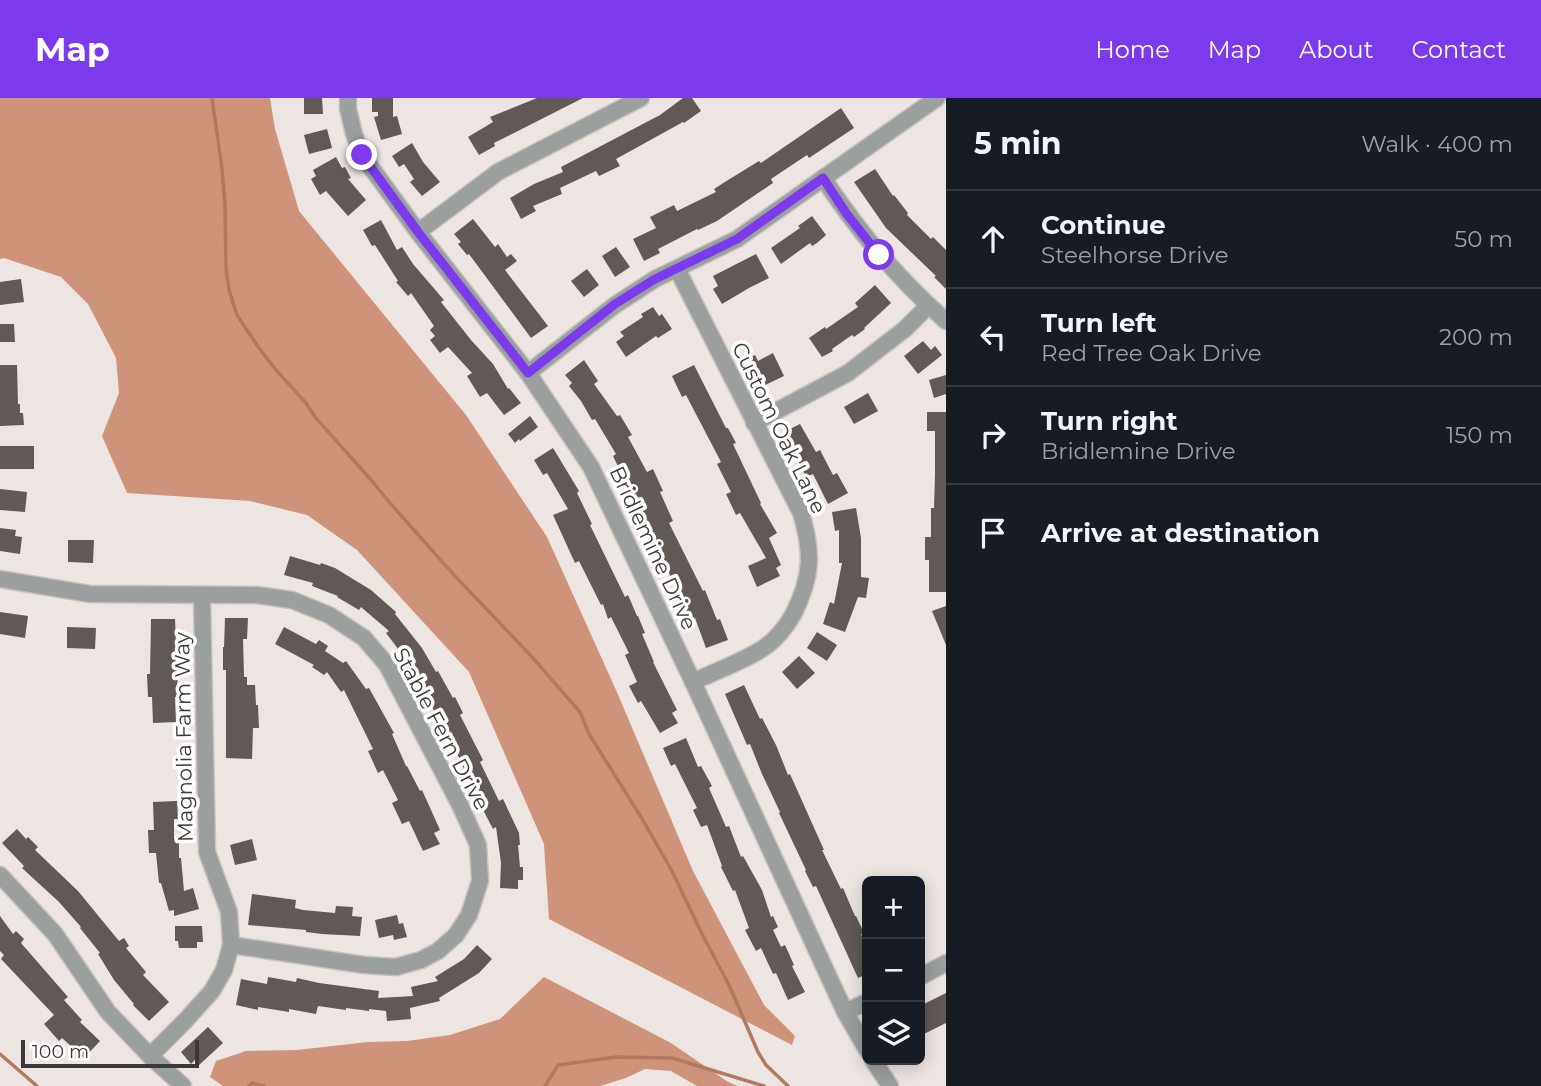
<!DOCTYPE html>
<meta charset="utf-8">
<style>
body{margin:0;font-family:Montserrat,sans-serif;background:#20242c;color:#f1f3f6}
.controls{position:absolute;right:21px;bottom:21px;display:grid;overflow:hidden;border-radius:10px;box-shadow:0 4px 18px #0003}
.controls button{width:63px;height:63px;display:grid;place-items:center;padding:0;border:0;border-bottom:2px solid #363941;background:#171b24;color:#f1f3f6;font:35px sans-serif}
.scale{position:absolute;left:21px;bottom:18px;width:178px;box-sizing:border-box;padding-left:7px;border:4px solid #3b3837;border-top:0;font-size:19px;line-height:24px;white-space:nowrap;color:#3b3837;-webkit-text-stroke:5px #fff;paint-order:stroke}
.stop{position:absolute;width:21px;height:21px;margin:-16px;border:5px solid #7c3aed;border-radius:50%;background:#fff}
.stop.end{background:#7c3aed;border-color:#fff;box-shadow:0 2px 7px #0008}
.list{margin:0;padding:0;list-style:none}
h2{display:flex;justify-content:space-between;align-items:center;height:91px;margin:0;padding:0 28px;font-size:30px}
h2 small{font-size:23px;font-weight:400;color:#9ea1a6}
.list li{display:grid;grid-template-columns:46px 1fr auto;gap:21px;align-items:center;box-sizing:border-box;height:98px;padding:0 28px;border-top:2px solid #363941}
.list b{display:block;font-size:26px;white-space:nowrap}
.list p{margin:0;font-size:23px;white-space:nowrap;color:#9ea1a6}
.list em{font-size:23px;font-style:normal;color:#9ea1a6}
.icon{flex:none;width:38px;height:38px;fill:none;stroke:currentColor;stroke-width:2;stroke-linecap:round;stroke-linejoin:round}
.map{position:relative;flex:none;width:946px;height:988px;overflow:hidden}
header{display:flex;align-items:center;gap:42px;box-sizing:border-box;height:98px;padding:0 35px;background:#7c3aed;color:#fff}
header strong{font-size:33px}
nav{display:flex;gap:38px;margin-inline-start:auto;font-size:24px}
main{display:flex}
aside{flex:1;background:#171b24}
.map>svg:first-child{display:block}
.forest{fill:#cf9379}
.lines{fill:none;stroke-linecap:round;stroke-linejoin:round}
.stream{stroke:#b3795f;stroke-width:3.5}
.building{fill:#605956}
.minor-casing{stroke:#c9c2c0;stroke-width:19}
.minor{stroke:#9b9f9e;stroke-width:16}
.route{stroke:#7c3aed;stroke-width:9}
.labels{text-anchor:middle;stroke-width:7;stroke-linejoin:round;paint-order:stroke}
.street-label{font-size:21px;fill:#3b3837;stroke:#fff}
</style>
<header>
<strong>Map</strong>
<nav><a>Home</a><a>Map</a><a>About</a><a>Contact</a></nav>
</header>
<main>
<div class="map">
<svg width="946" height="988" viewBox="0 0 946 988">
<rect width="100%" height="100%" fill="#ede5e2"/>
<g class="forest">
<path d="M0,0H270L275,31L299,113L466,317L547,439L616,592L693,773L764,907L795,938L792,947L549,821L544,746L469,574L357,452L307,417L250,403L127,395L102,338L119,295L116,260L88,206L61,179L4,160L0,161Z"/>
<path d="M544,879L671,945L728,984L738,988H697L671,973L645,971L626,980L600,988H223L210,979L216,963L246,953L297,952L368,944L407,943L450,937L500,921Z"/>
</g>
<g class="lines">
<g class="stream">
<path d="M212,0L222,71L225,107L226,170L229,192L237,217L259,250L276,272L306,305L315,319L372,383L390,405L454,477L533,560L580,614L589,636L641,719L672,773L701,834L729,887L758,954L766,967L788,988"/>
<path d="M0,956L37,988"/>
<path d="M249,988L252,985L264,988"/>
<path d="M545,988L558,967L616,959L672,960L764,988"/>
</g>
</g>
<g class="building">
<path d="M304,0H322L323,16H304Z"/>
<path d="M372,0H393V19L397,18L402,36L381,42L374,19L378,18V14H372Z"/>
<path d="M537,0H583L494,45L495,48L479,57L468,39L493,24L490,19Z"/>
<path d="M683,0H692L701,13L684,25L683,24L616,61L620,68L599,78L596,73L560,90L562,96L533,108L536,113L521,121L510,100L534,86L563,74L561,69L660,17Z"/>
<path d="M841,10L854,30L809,60L807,57L771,81L773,85L717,123L698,132L697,131L658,151L660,155L644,163L633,141L656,130L650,119L674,107L677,113L716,94L714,91L728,82L759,63L761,65Z"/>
<path d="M327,31L332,50L309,56L304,37Z"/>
<path d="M412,45L423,64L440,84L422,98L410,84L414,81L404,66L399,69L392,58Z"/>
<path d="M336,59L342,70L345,69L351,80L348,81L366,102L348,118L326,93L320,97L311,81L316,78L313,72Z"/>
<path d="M875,71L893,98L894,97L908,115L907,117L931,141L933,139L946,152V191L934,179L936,178L886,130L854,84Z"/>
<path d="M812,118L826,137L817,145L812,148L810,145L781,166L771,150L800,130L798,128Z"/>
<path d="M473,121L495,149L498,146L507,159L511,156L517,163L505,172L548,228L531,240L469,156L467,157L458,146L461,144L454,136Z"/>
<path d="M381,122L397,152L402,149L413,166L444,202L441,204L471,242L493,266L508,291L509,290L521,305L504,317L487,295L480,299L467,278L472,275L448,249L440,255L430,242L435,238L430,232L434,228L411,195L408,198L396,184L398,183L375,147L372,148L363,132Z"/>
<path d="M616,149L630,169L615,179L602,158Z"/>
<path d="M756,156L769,180L749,190L722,206L713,191L718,188L713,178Z"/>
<path d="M587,171L599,187L584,199L571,183Z"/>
<path d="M21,181L24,204L0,207V184Z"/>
<path d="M875,187L891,205L864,230L865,231L854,239L852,237L832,251L833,253L822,259L809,240L825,229L826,231L858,209L855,205Z"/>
<path d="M653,209L659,218L662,216L672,231L658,240L656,238L626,259L616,244L624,238L620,234L643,219L641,216Z"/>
<path d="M0,226H14L15,244H0Z"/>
<path d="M923,243L931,252L935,248L942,257L918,276L904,258Z"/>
<path d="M773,255L784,278L759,290L745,261L755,257L758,263Z"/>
<path d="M584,262L598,283L594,286L617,318L620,317L632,337L628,339L647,374L653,371L663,393L660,394L673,423L669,425L703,493L705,492L717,522L720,521L728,542L706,550L695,520L689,522L664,463L613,358L616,356L595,321L592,322L581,303L569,288L572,285L565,277Z"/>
<path d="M0,267H17L18,306H20V315H23L24,327L0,328Z"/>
<path d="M694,267L726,330H728L736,345L733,346L761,405L760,406L777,435L769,440L781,467L776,470L780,478L757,489L748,468L766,460L740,415L736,417L726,396L731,394L717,366L721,364L686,297L682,299L672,278Z"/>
<path d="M946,277V296L934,300L929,282Z"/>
<path d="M868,295L878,313L854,326L844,309Z"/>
<path d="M927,314H946V494H929V462H925V439H931V410H934L935,376V333H927Z"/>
<path d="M530,318L538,329L520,343L519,341L515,345L508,336Z"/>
<path d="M800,326L816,354L820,352L833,377L837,375L848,395L828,406L813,376L806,379L793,352L791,353L782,335Z"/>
<rect x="0" y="348" width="34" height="23"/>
<path d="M553,350L579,393L577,395L592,426L590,427L625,499L628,497L637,518H638L645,535L642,536L654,564H653L677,612L672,615L678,625L660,635L641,603L638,605L629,588L637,584L625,557L629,555L611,519L608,521L603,506L601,507L579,463L575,465L553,417L568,411L547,375L543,377L534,362Z"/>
<path d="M0,391L27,394L25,414L0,412Z"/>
<path d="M856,410L861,440V479L869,480L866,500L858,499L845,534L823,526L830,504L834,506L842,465H839V432L835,433L832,414Z"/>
<path d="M0,430L16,432L15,438L22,439L20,456L0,453Z"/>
<path d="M68,442H94L93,465L68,464Z"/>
<path d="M290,458L320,467L321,465L335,470L371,492L396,514L395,516L422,550L436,574L438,573L453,600L455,599L463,615L460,617L483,662L480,664L499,703L503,701L519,735L520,747H518L520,769H523V782H518V791L500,790L501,765L496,729L493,731L469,685L470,684L456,653L454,654L445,633L418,583L420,582L403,555L402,556L386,535L389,533L361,509L359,512L337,499L338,498L312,488L313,485L284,477Z"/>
<path d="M946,508V547L932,513Z"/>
<path d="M0,514L28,518L25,540L0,536Z"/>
<path d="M225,520H248L247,541H243L244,579H247V587H255L256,607H258L259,630H253L252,661L226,660V572H223V549H224Z"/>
<path d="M151,521H175L178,599H175L176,624L153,625L152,599H148L147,576H150Z"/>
<path d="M67,529L96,530L95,551L67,550Z"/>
<path d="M284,529L316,546L319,542L328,548L325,553L343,565L346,563L366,591L369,590L394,635L392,636L406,668H407L420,693L422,692L440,732L434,735L440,746L423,753L409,723L402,726L392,705L398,702L383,672L378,675L368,653L373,651L344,592L341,594L327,574L324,577L312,569L314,567L275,546Z"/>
<path d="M817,534L837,547L827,563L807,550Z"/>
<path d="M799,558L815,575L797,591L782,574Z"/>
<path d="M744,587L760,621L762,620L776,647L788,677L790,676L824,752H822L841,791L843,790L855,818H856L864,835L861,836L867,850V876L858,880L816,788L813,789L805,773L806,772L779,715L780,714L762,676L750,646L747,647L725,596Z"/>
<path d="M686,640L698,669L701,668L712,688L709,690L726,729L729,728L741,759L743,758L762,792L771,819L773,818L778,829L773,832L781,849L785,847L794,867L792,868L805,894L788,902L776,875L773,876L761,850L756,853L745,832L749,830L735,792L733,793L721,769L722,768L707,727L701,729L693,712L697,710L675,666L671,668L663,650Z"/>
<path d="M177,703L178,721H174V741H179V760H181L184,793L193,790L199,811L174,818V812L169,813L161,785H159L156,755H149L148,732H154L153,704Z"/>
<path d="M17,731L26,741L28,739L38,749L35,752L78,793L119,843L124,840L129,848L126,850L146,874L143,877L169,904L149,923L133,907L134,906L114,882L98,856L100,855L80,830L81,829L59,804L22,770L24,768L2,745Z"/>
<path d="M252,741L257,762L235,767L230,747Z"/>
<path d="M252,796L296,802L295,810L303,812L335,815L336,808L353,809L352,818L362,819L360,838L322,836L306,834V832L248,827Z"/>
<path d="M397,817L399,826L403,825L407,839L394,842L393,837L379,840L375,822Z"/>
<path d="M0,818L13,836L16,833L24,841L21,845L68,899L64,902L82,922L80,924L100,943L84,960L62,940L59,943L44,926L54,917L1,861L4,857L0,853Z"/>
<path d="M175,828H202L203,844H197V850H179L178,843H175Z"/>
<path d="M477,847L492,861L479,875L439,900L440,903L410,910L411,921L387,923L386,913L369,911V913L346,910V912L318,908L316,916L289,911V914L258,909V912L236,907L241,881L267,886L268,879L296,884L297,880L319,885L379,893L378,900L413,898L411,889L438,883L435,879L464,861Z"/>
<path d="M946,895V925L920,938V908Z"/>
<path d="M208,929L223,945L199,967L195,962L191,966L181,954Z"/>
</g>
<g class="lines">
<g class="minor-casing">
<g id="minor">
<path d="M348,0V11L354,36L362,57L418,134L528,275L591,369L693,584L845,914L867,952"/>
<path d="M823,80C858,133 898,181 946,223"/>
<path d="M418,134L498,74L641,0"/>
<path d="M677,171L801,415C813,455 812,478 794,515C787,528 775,543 762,551C741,564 716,573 693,584"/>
<path d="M528,275L615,207L655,181L737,141L937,0"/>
<path d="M754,325L848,275L905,231L928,208"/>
<path d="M0,481L90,496L257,497L292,502L329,517L364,540L387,567L460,707L478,747L480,783L469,817L456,837L438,853L421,862L396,869L364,867L231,847"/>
<path d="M0,777L55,836L108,914L150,958L183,988"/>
<path d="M920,879L946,865"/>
<path d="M845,914L867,904"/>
<path d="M150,958L185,923L212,893L224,872L231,847L229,814L207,754L202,497"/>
<path d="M873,962L890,988"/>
</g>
</g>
<use href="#minor" class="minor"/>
</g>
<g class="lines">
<path class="route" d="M362,57L418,134L528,275L615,206L655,181L737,141L823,80L846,115L879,157"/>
</g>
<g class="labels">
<g class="street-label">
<text transform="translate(779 330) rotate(64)" y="7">Custom Oak Lane</text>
<text transform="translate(653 450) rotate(65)" y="7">Bridlemine Drive</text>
<text transform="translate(441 631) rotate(62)" y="7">Stable Fern Drive</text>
<text transform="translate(184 639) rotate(-91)" y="7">Magnolia Farm Way</text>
</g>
</g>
</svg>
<div class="controls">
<button>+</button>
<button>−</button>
<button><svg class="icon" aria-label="layers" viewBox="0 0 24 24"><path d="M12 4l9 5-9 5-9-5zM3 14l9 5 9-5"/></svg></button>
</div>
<div class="scale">100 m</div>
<div class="stop" style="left:879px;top:157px"></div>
<div class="stop end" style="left:362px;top:57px"></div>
</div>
<aside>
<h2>5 min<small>Walk · 400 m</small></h2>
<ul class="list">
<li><svg class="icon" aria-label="ahead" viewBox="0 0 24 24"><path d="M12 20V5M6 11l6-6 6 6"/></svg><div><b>Continue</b><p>Steelhorse Drive</p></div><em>50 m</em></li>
<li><svg class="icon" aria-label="left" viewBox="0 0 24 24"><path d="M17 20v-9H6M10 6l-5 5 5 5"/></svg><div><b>Turn left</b><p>Red Tree Oak Drive</p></div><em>200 m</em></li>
<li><svg class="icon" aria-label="right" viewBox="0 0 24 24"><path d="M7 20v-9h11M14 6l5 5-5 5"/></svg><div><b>Turn right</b><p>Bridlemine Drive</p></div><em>150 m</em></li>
<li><svg class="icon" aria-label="arrive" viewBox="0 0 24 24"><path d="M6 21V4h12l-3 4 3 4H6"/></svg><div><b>Arrive at destination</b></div></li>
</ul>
</aside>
</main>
